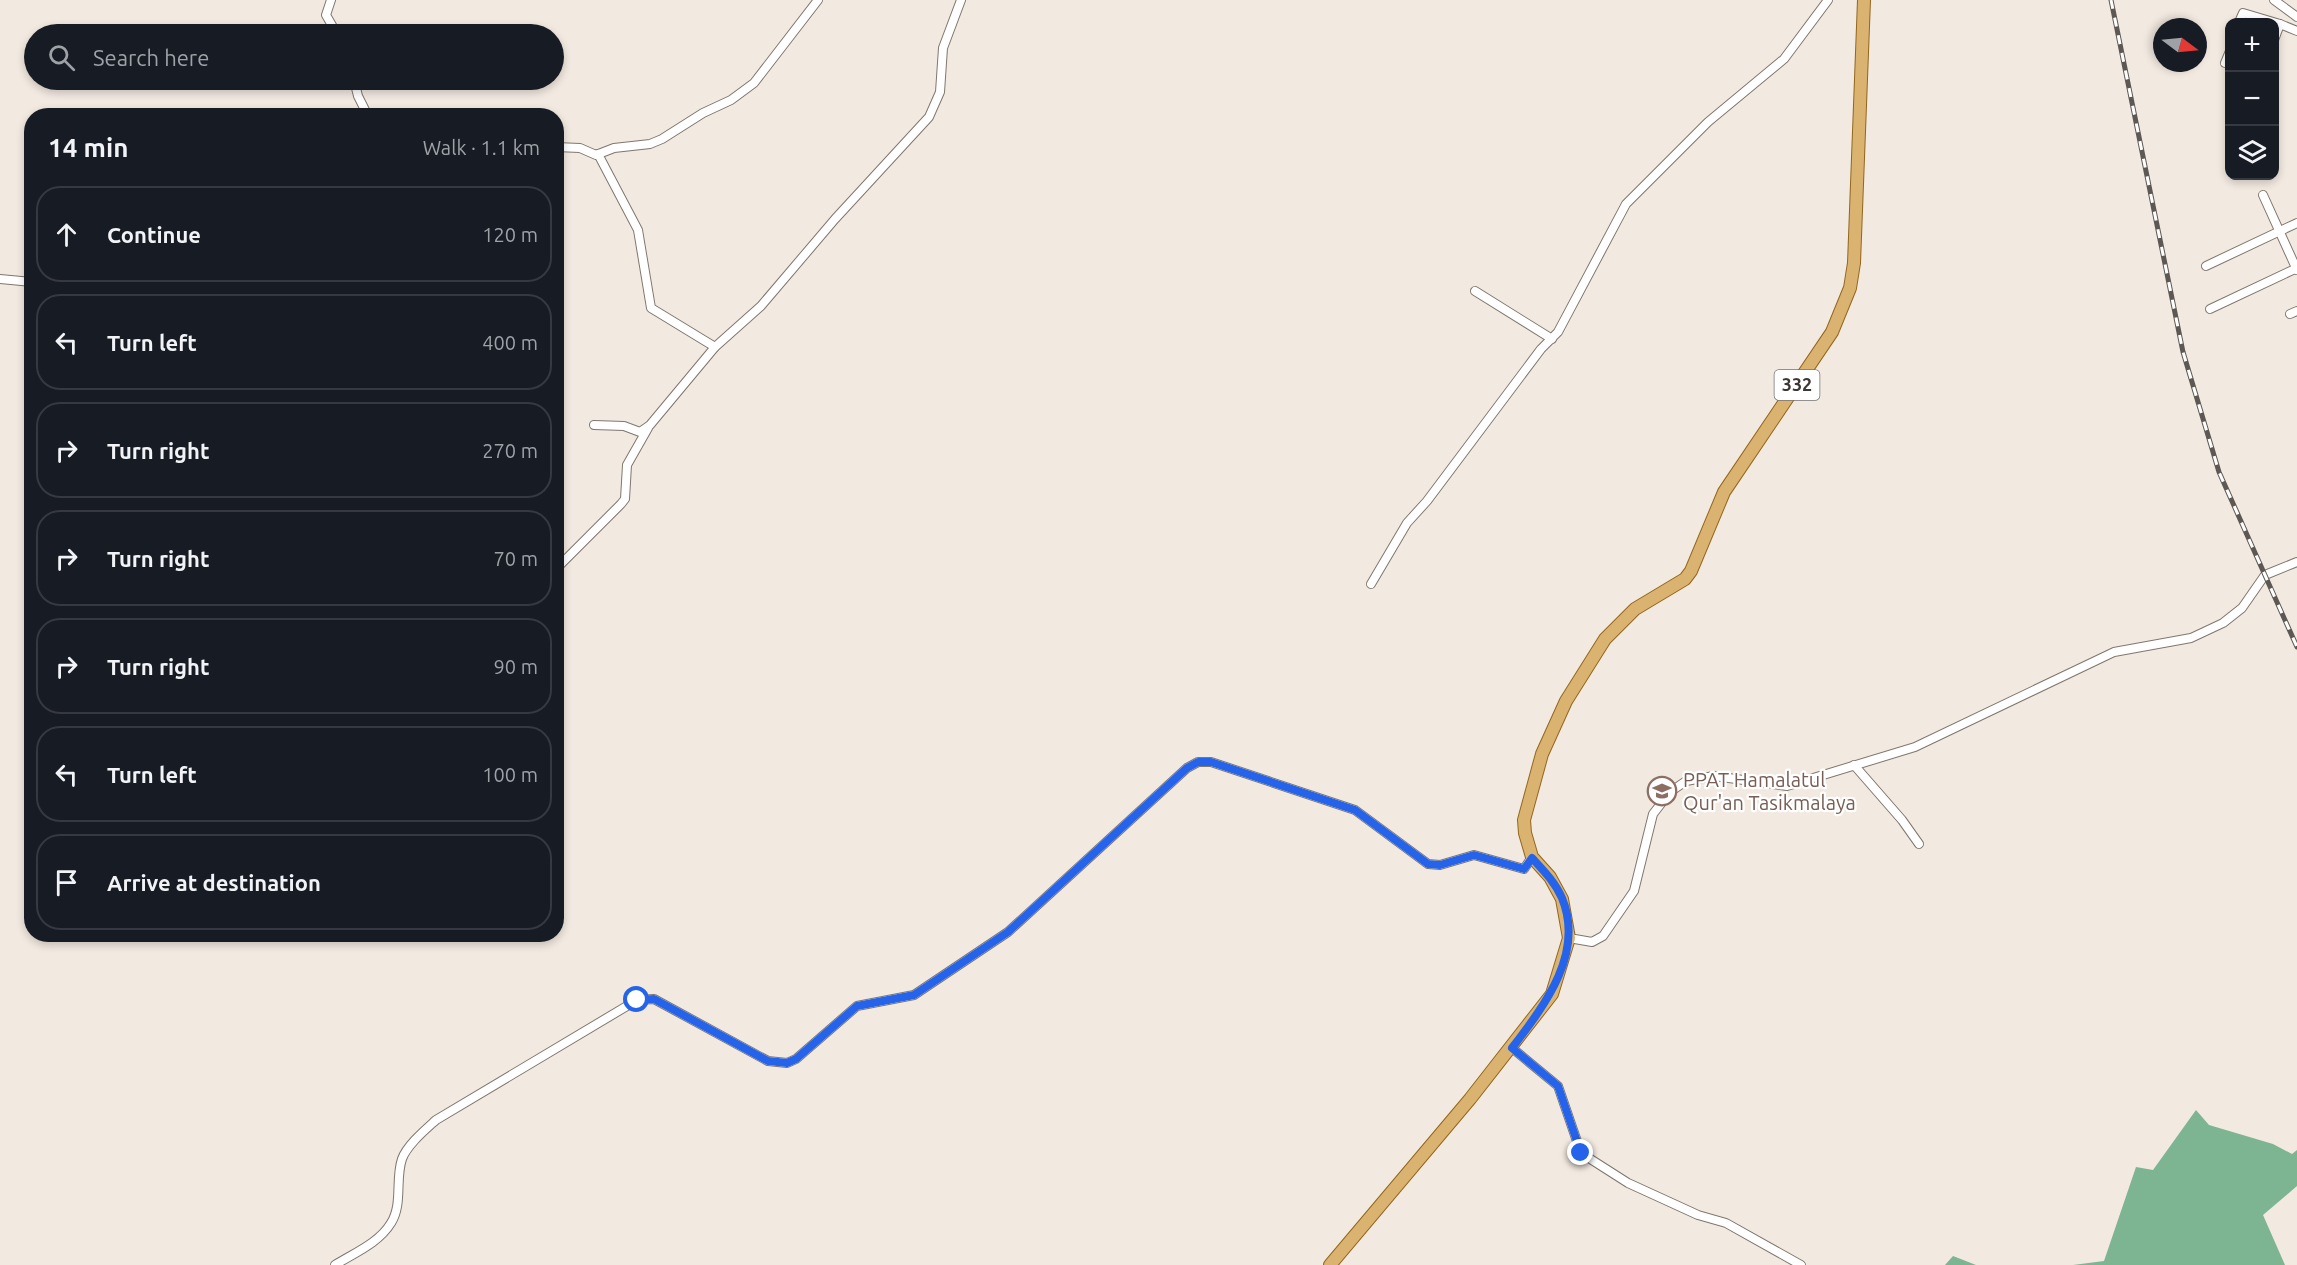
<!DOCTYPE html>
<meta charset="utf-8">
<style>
body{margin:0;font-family:Ubuntu,sans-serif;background:#242831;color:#f1f3f6}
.controls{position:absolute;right:18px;top:18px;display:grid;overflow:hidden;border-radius:12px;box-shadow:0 3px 9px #0003}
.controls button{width:54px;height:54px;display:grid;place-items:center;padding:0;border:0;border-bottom:2px solid #363941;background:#171b24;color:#f1f3f6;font:30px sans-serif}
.compass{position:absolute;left:2153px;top:18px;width:54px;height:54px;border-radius:50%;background:#171b24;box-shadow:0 3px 9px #0003;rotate:106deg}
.stop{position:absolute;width:18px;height:18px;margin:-14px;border:4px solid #2563eb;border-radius:50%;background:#fff}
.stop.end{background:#2563eb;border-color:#fff;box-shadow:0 2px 6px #0008}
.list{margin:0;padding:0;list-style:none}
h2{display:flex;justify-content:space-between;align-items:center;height:78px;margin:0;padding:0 24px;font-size:26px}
h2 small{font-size:20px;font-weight:400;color:#9ea1a6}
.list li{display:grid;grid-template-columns:39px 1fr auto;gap:18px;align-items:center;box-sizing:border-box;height:96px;margin:0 12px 12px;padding:0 12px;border:2px solid #363941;border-radius:24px}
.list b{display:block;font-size:22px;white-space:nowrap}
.list em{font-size:20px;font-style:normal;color:#9ea1a6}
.icon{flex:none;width:33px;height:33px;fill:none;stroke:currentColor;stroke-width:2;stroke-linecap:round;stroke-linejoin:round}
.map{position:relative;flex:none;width:2297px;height:1265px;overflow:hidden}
.search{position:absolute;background:#171b24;box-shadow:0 3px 9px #0003;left:24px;top:24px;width:540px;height:66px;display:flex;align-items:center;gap:15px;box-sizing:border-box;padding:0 21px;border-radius:33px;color:#9ea1a6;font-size:22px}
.panel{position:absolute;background:#171b24;box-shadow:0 3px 9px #0003;left:24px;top:108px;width:540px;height:834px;border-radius:24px}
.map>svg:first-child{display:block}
.forest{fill:#7db592}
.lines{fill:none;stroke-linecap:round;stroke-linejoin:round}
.minor-casing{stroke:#7f776f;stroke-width:10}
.primary-casing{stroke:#93661d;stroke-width:14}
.minor{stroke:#fff;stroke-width:8}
.primary{stroke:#dab370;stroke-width:12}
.rail-casing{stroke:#5d5854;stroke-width:5}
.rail{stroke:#fff;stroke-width:3;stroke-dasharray:9;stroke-linecap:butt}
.route{stroke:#2563eb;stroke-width:8}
.labels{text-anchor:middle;stroke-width:4.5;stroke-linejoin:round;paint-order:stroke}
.shield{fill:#fff;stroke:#767371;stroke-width:1.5}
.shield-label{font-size:18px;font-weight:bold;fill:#3b3734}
.education-label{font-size:20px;fill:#785e54;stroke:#fff;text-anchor:start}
</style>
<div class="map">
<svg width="2297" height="1265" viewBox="0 0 2297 1265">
<rect width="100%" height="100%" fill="#f2e9e0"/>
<g class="forest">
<path d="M2196,1110L2209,1125L2273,1144L2292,1154L2297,1150V1186L2263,1215L2285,1265H2073L2104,1261L2136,1167L2153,1170Z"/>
<path d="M1953,1256L1976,1265H1945Z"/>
</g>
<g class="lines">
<g class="minor-casing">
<g id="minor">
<path d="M331,0L326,15L337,34"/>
<path d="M2274,0L2297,17"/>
<path d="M2239,22L2243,13L2280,24"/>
<path d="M2274,40L2280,24L2297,31"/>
<path d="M2225,63L2230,51"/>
<path d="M354,80L358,96L368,116"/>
<path d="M556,147L580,148L596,155L614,148L650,144L662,139L703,113L731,100L754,83L818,0"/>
<path d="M598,154L638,230L651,308L715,347"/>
<path d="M2263,195L2297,270"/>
<path d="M2206,266L2297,223"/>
<path d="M0,279L32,282"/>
<path d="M1475,291L1552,339"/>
<path d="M2210,309L2297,268"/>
<path d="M2290,314L2297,311"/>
<path d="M594,425L624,426L640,432L650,425L715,347L761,306L835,219L929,117L940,92L943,48L961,0"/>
<path d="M556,569L621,504L625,499L627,465L648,428"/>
<path d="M1371,584L1407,523L1427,501L1541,349L1558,332L1626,204L1708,122L1784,59L1828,0"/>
<path d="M1854,765L1902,820L1919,844"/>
<path d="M1569,938L1592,942L1603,936L1634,891L1653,814L1670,792L1686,781L1714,776L1787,786L1915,747L2114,652L2191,638L2223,623L2242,608L2265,575L2297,562"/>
<path d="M1512,1048L1558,1086L1581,1153L1628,1183L1698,1215L1726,1223L1801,1265"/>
<path d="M335,1265C354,1253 379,1243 391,1223C403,1204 395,1179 402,1159C407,1145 425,1130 436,1120L637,1000L654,999L768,1061L787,1063L796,1059L857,1006L914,995L1008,932L1187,768L1198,762H1211L1355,810L1428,864L1440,865L1474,855L1524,869L1532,857"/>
</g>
</g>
<g class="primary-casing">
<path id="primary" d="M1330,1265L1470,1099L1552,994L1569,938L1562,899L1550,877L1532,857L1525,833L1524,820L1542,754L1566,701L1605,639L1635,609L1685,579L1691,571L1724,492L1832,332L1850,288L1854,263L1864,0"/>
</g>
<use href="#minor" class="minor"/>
<use href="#primary" class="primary"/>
<g class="rail-casing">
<path id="rail" d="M2111,0L2183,352L2219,472L2297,647"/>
</g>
<use href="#rail" class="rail"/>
</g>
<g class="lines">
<path class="route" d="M637,1000L654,999L768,1061L787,1063L796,1059L857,1006L914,995L1008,932L1187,768L1198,762H1211L1355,810L1428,864L1440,865L1474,855L1524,869L1532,858C1543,870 1555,882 1562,898C1585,954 1544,1006 1512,1048L1558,1086L1581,1153"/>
</g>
<defs>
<g id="school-ring" transform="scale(1.5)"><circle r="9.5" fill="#fff" stroke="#8d6e63" stroke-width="1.5"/><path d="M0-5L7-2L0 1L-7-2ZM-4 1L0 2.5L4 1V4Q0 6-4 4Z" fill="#8d6e63"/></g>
</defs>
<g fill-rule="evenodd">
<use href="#school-ring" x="1662" y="791"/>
</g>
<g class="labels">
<rect class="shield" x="1774.5" y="370" width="45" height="30" rx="4.5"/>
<g class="shield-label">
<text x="1797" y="391">332</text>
</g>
<g class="education-label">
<text x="1683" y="787">PPAT Hamalatul<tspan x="1683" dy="23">Qur'an Tasikmalaya</tspan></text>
</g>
</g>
</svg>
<div class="controls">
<button>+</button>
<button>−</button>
<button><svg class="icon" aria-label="layers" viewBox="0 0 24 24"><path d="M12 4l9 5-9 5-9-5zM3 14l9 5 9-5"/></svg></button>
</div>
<svg class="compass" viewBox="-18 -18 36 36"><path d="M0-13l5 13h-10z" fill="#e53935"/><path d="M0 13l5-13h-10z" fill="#9ea1a6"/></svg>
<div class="stop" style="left:637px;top:1000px"></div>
<div class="stop end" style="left:1581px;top:1153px"></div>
<div class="search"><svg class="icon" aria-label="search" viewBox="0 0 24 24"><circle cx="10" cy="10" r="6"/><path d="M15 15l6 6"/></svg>Search here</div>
<section class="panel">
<h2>14 min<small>Walk · 1.1 km</small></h2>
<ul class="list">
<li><svg class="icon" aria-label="ahead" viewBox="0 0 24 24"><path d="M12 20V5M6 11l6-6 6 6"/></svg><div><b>Continue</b></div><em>120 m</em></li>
<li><svg class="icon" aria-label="left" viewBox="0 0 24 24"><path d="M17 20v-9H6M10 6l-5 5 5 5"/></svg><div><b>Turn left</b></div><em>400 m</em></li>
<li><svg class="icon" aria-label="right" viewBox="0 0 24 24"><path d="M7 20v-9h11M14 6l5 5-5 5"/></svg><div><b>Turn right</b></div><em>270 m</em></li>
<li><svg class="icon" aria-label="right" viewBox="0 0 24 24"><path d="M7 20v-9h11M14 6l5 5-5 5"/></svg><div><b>Turn right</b></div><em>70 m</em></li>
<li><svg class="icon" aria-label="right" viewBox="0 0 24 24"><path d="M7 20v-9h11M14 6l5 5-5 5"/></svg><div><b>Turn right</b></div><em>90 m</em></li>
<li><svg class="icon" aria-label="left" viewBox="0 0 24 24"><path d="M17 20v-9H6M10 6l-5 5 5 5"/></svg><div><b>Turn left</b></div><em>100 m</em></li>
<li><svg class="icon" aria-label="arrive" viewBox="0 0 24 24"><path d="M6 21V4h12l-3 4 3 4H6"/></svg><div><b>Arrive at destination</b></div></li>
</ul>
</section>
</div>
